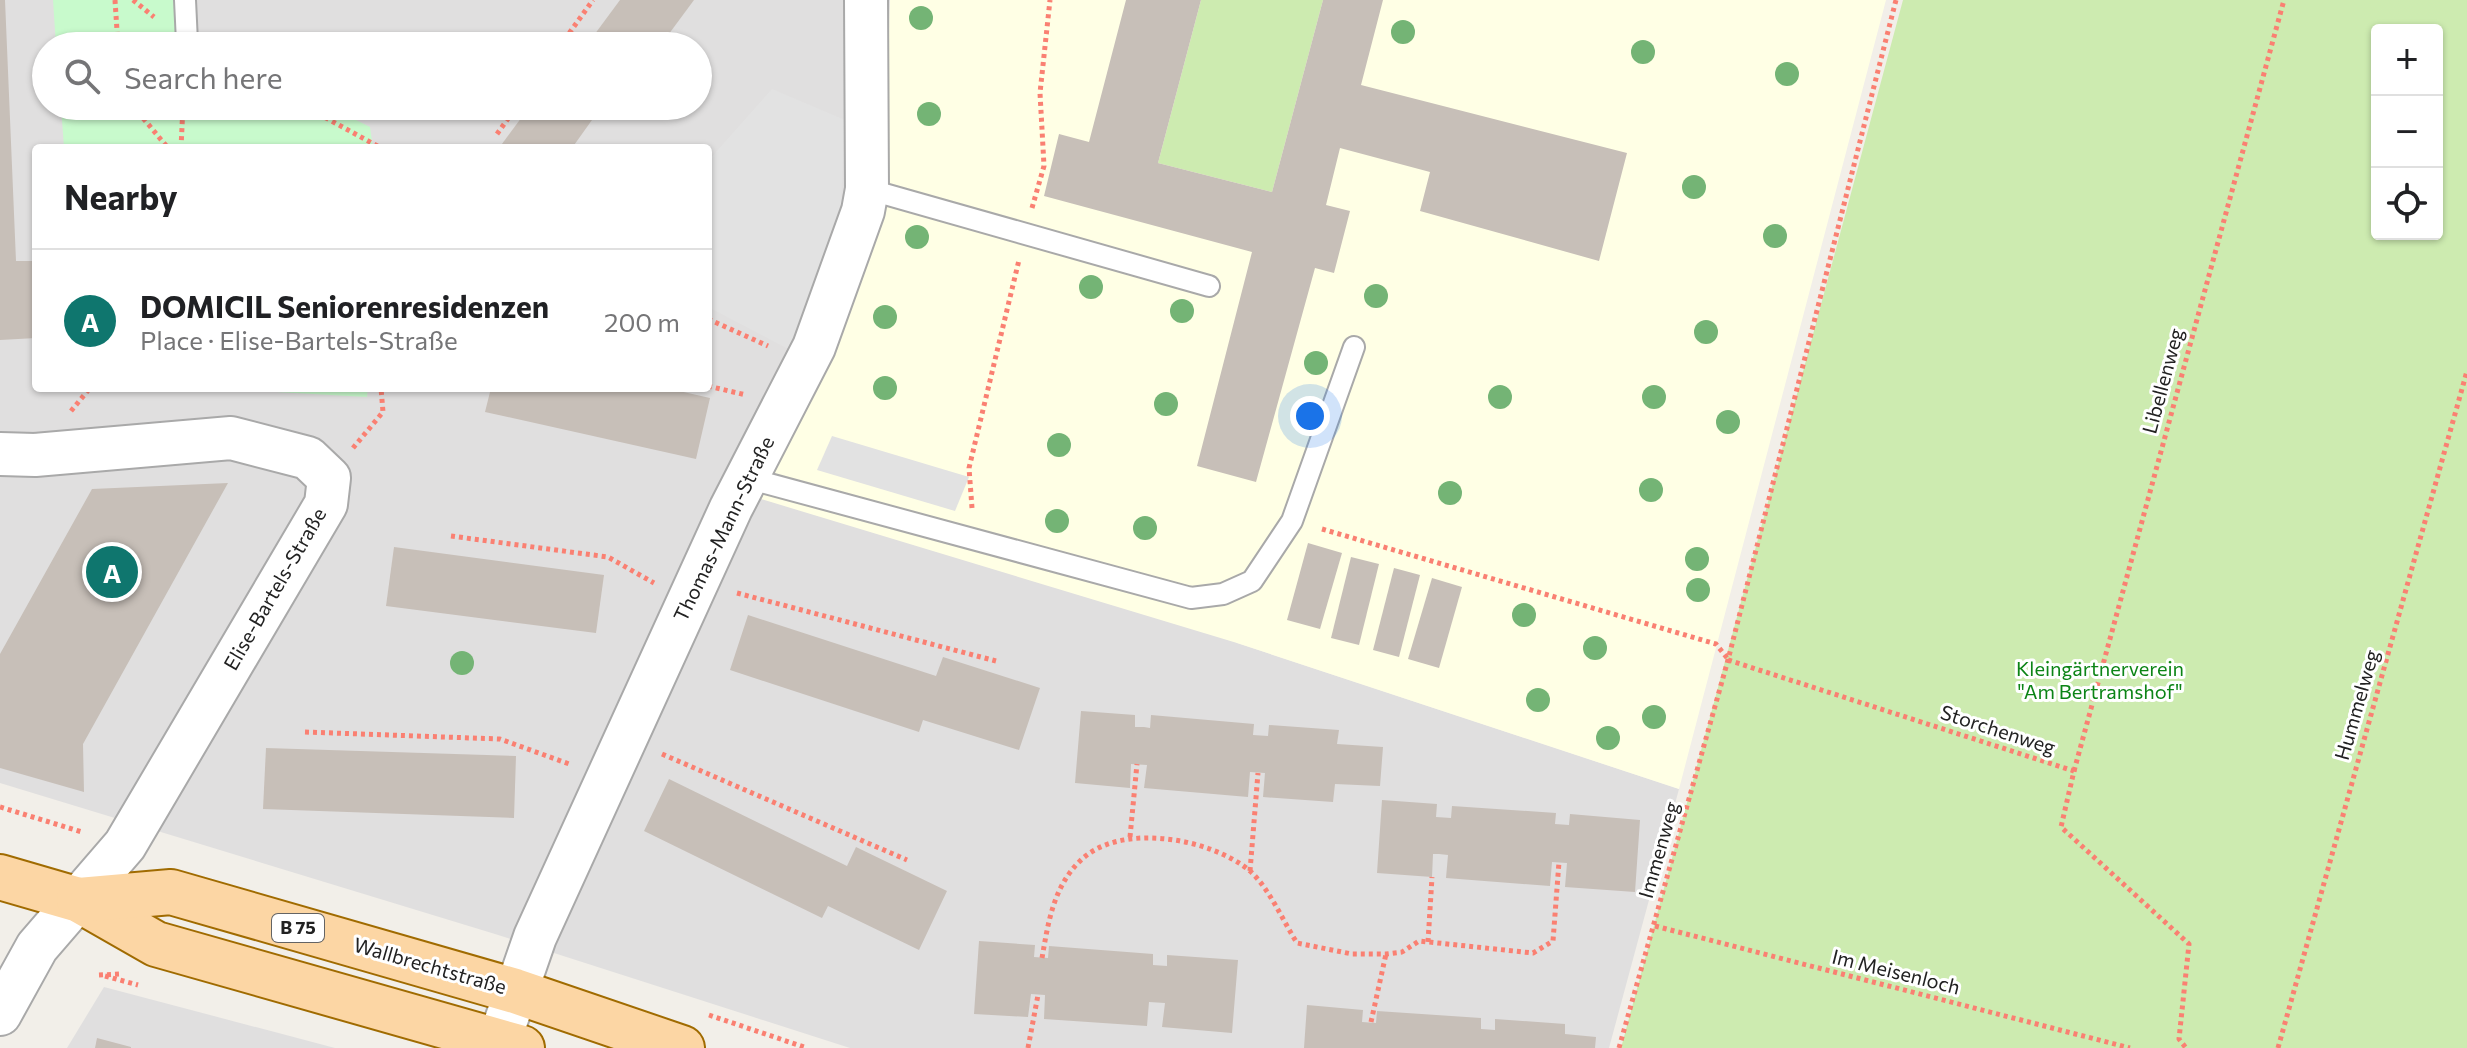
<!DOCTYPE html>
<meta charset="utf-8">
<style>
body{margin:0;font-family:Commissioner,sans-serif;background:#f2f2f2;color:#202124}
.controls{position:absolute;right:24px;top:24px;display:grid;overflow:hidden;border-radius:8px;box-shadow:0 2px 6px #0004}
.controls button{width:72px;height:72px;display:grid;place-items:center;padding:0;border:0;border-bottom:2px solid #e0e0e0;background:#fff;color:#202124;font:40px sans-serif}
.you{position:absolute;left:1310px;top:416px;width:28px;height:28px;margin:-20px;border:6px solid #fff;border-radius:50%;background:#1a73e8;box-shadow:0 0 0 12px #1a73e833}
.badge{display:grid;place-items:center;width:52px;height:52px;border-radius:50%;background:#0f766e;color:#fff;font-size:26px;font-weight:700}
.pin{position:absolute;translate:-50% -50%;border:4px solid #fff;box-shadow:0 2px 8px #0006}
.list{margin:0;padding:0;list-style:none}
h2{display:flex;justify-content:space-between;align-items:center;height:104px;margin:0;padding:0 32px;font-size:34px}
h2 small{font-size:26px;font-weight:400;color:#757577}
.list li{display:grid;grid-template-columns:52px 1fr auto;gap:24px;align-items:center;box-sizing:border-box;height:144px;padding:0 32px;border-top:2px solid #e0e0e0}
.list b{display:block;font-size:30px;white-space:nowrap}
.list p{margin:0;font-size:26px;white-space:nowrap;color:#757577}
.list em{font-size:26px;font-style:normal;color:#757577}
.icon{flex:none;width:44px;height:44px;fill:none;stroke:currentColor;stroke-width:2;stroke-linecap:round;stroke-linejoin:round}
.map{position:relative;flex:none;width:2467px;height:1048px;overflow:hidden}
.search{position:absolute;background:#fff;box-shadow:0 2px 6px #0004;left:32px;top:32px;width:680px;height:88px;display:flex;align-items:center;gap:20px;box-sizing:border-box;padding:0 28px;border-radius:44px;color:#757577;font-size:30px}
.panel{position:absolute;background:#fff;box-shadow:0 2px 6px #0004;left:32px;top:144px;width:680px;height:248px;border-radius:8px}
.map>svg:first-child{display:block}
.residential{fill:#e0dfdf;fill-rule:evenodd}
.education{fill:#ffffe5}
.grass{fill:#cdebb0;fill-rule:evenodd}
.park{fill:#c8facc}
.parking{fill:#e2e2e2}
.building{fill:#c7bfb8}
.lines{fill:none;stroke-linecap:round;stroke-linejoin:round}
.lane-casing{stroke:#a9a9a9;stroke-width:24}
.street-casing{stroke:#a9a9a9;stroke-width:46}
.primary-casing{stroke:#a06b00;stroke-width:48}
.path{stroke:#fa8072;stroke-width:5;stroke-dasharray:4 4;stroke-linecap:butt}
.lane{stroke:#fff;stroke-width:20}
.street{stroke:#fff;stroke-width:42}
.primary{stroke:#fcd6a4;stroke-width:44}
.tree{fill:#74b475}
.labels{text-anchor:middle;stroke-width:6;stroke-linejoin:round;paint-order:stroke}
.shield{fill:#fff;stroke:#646464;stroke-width:2}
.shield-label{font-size:18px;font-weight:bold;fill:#222}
.street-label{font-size:20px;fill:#222;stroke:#fff}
.park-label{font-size:20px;fill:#0c8416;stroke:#fff}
</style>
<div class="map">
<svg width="2467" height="1048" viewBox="0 0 2467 1048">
<rect width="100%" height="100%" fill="#f2efe9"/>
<g class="residential">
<path d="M0,0H890L884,212L830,356L1237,643L1679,789L1609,1048H850L495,934L0,783ZM46,46H698V106H46ZM36,148H708V388H36Z"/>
<path d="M104,987L335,1048H67Z"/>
</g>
<path class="education" d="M890,0H1886L1679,789L1237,643L761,499L830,356L884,212Z"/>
<g class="grass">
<path d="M1201,0H1323L1272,192L1158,163Z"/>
<path d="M1903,0H2467V1048H1621ZM2377,30H2437V234H2377Z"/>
</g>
<g class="park">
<path d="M53,0H189L192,37L210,46H56Z"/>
<path d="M61,106H328L370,127L373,148H64Z"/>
<path d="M203,388H368L367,397Z"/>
</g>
<g class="parking">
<path d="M772,89L845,120L841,204L790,350L708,307V161Z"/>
<path d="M832,436L969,477L955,511L817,470Z"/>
</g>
<g class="building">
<path d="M0,0H5L16,261H33L36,338L0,340Z"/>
<path d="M620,0H694L660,46H586Z"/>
<path d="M1126,0H1201L1158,163L1272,192L1323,0H1383L1361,85L1627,153L1599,261L1420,211L1430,172L1340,148L1326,205L1350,211L1334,273L1315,268L1256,482L1197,466L1252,252L1044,196L1059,134L1089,142Z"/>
<path d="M530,106H602L572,148H499Z"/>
<path d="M491,388H666L710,398L696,459L485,412Z"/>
<path d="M228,483L83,744L84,792L0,768V654L92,489Z"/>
<path d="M1308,543L1342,553L1320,629L1287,620Z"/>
<path d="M394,547L604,575L596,633L386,606Z"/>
<path d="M1351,557L1379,564L1359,645L1331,638Z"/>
<path d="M1394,568L1420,575L1399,657L1373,650Z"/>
<path d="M1432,578L1462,587L1439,668L1408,659Z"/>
<path d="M748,615L936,676L943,657L1040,688L1019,750L923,720L919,732L730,670Z"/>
<path d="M1081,711L1135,715V727H1144L1150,728L1151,715L1254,724L1253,735L1268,736L1269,725L1339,730L1337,744L1383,747L1380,786L1335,784L1333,802L1263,797L1265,773L1250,772L1248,797L1144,788L1147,765L1131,764L1130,788L1075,783Z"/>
<path d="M266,748L516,756L514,818L263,809Z"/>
<path d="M669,779L847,866L856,847L947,891L919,950L828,906L822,918L644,831Z"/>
<path d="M1382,800L1437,804L1436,817L1451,818L1452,806L1556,813L1555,824L1569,825L1570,814L1640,820L1635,892L1565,887L1567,863L1552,862L1550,886L1446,878L1448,855L1439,854H1433L1432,877L1377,873Z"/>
<path d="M979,941L1035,945L1034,957L1048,958L1049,946L1153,954V965L1167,966V955L1238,960L1232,1033L1162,1027L1165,1003L1149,1002L1147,1026L1044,1019L1045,995L1031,994L1028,1017L974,1014Z"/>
<path d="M1307,1005L1363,1010L1362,1022L1376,1023L1377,1011L1481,1018V1029L1495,1030V1019L1565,1024V1034L1596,1037L1595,1048H1304Z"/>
<path d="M97,1038L131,1047V1048H95Z"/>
</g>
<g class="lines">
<g class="lane-casing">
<g id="lane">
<path d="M185,0L187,42"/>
<path d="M867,189L1209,286"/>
<path d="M747,478L1191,598L1223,594L1252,581L1292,521L1354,347"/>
</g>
</g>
<g class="street-casing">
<g id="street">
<path d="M0,454L35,455L231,438L308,458L329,478L326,504L125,845L37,947L0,1014"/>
<path d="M499,1041L535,937L731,508L814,347L863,211L867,189L866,0"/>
</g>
</g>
<g class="primary-casing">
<g id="primary">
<path d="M0,877L79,900L156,944L522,1048"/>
<path d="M79,900L171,892L515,991L682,1048"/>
</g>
</g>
<g class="path">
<path d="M115,0L118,46"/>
<path d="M133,0L154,17"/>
<path d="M560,46L593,0"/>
<path d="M133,106L168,148"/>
<path d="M304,106L381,148"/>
<path d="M497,134L517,106"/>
<path d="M181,148L183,106"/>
<path d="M1032,208L1044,166L1040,93L1050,0"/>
<path d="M708,319L768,346"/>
<path d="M708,386L746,395"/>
<path d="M71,411L90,388"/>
<path d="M353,448L383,412L381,388"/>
<path d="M972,508L969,468L1019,260"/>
<path d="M1322,529L1716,644L1728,659"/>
<path d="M451,536L608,557L654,583"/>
<path d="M737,593L996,661"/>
<path d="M1728,660L2074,771L2061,827L2189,944L2179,1039L2186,1048"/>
<path d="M305,732L500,739L572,765"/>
<path d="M662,754L907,860"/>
<path d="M2074,771L2284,0"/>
<path d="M0,807L82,832"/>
<path d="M1130,837L1137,764"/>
<path d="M1250,871L1258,773"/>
<path d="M1655,926L2130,1048"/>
<path d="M1428,942L1432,877"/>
<path d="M1042,958C1048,924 1053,888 1079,862C1118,821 1211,838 1250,871C1269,888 1283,921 1297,943L1352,954H1386L1402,952L1419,941L1533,953L1553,941L1559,862"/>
<path d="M99,975L121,974"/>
<path d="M105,976L138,985"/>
<path d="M709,1015L807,1048"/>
<path d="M1371,1022L1386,954"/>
<path d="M1028,1048L1038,995"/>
<path d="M1619,1048L1728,660L1896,0"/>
<path d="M2278,1048L2467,371"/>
</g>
<use href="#lane" class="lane"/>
<use href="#street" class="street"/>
<use href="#primary" class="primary"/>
</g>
<g class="tree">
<circle cx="921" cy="18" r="12"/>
<circle cx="1403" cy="32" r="12"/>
<circle cx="1643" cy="52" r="12"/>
<circle cx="1787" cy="74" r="12"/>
<circle cx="929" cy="114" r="12"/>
<circle cx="1694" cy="187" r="12"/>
<circle cx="1775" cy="236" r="12"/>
<circle cx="917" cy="237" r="12"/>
<circle cx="1091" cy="287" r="12"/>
<circle cx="1376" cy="296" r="12"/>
<circle cx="1182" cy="311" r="12"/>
<circle cx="885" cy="317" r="12"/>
<circle cx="1706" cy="332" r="12"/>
<circle cx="1316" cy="363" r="12"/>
<circle cx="885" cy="388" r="12"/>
<circle cx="1500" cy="397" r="12"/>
<circle cx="1654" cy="397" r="12"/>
<circle cx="1166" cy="404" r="12"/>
<circle cx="1728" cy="422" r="12"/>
<circle cx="1059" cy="445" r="12"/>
<circle cx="1651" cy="490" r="12"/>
<circle cx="1450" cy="493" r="12"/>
<circle cx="1057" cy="521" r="12"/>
<circle cx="1145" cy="528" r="12"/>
<circle cx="1697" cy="559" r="12"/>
<circle cx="1698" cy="590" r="12"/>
<circle cx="1524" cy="615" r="12"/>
<circle cx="1595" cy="648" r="12"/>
<circle cx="462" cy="663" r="12"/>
<circle cx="1538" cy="700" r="12"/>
<circle cx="1654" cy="717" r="12"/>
<circle cx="1608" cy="738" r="12"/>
</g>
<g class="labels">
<rect class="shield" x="272" y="914" width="52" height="28" rx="6"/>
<g class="shield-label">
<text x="298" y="934">B 75</text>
</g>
<g class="street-label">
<text transform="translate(2163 381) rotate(-75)" y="7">Libellenweg</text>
<text transform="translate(724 529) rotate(-64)" y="7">Thomas-Mann-Straße</text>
<text transform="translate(275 589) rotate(-60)" y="7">Elise-Bartels-Straße</text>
<text transform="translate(2357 705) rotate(-74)" y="7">Hummelweg</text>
<text transform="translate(1998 730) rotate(18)" y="7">Storchenweg</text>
<text transform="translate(1659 850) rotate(-74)" y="7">Immenweg</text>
<text transform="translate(430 966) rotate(16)" y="7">Wallbrechtstraße</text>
<text transform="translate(1896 972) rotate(14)" y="7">Im Meisenloch</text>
</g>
<g class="park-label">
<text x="2100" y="676">Kleingärtnerverein<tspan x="2100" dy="23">"Am Bertramshof"</tspan></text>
</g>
</g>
</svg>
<div class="controls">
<button>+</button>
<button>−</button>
<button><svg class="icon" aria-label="locate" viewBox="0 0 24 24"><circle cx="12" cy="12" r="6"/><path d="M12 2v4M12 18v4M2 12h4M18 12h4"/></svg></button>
</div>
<div class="you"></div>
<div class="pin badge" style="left:112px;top:572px">A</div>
<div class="search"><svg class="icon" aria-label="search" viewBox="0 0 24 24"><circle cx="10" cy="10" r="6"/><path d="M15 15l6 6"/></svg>Search here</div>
<section class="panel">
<h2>Nearby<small></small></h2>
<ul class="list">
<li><span class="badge">A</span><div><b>DOMICIL Seniorenresidenzen</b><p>Place · Elise-Bartels-Straße</p></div><em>200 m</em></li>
</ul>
</section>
</div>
